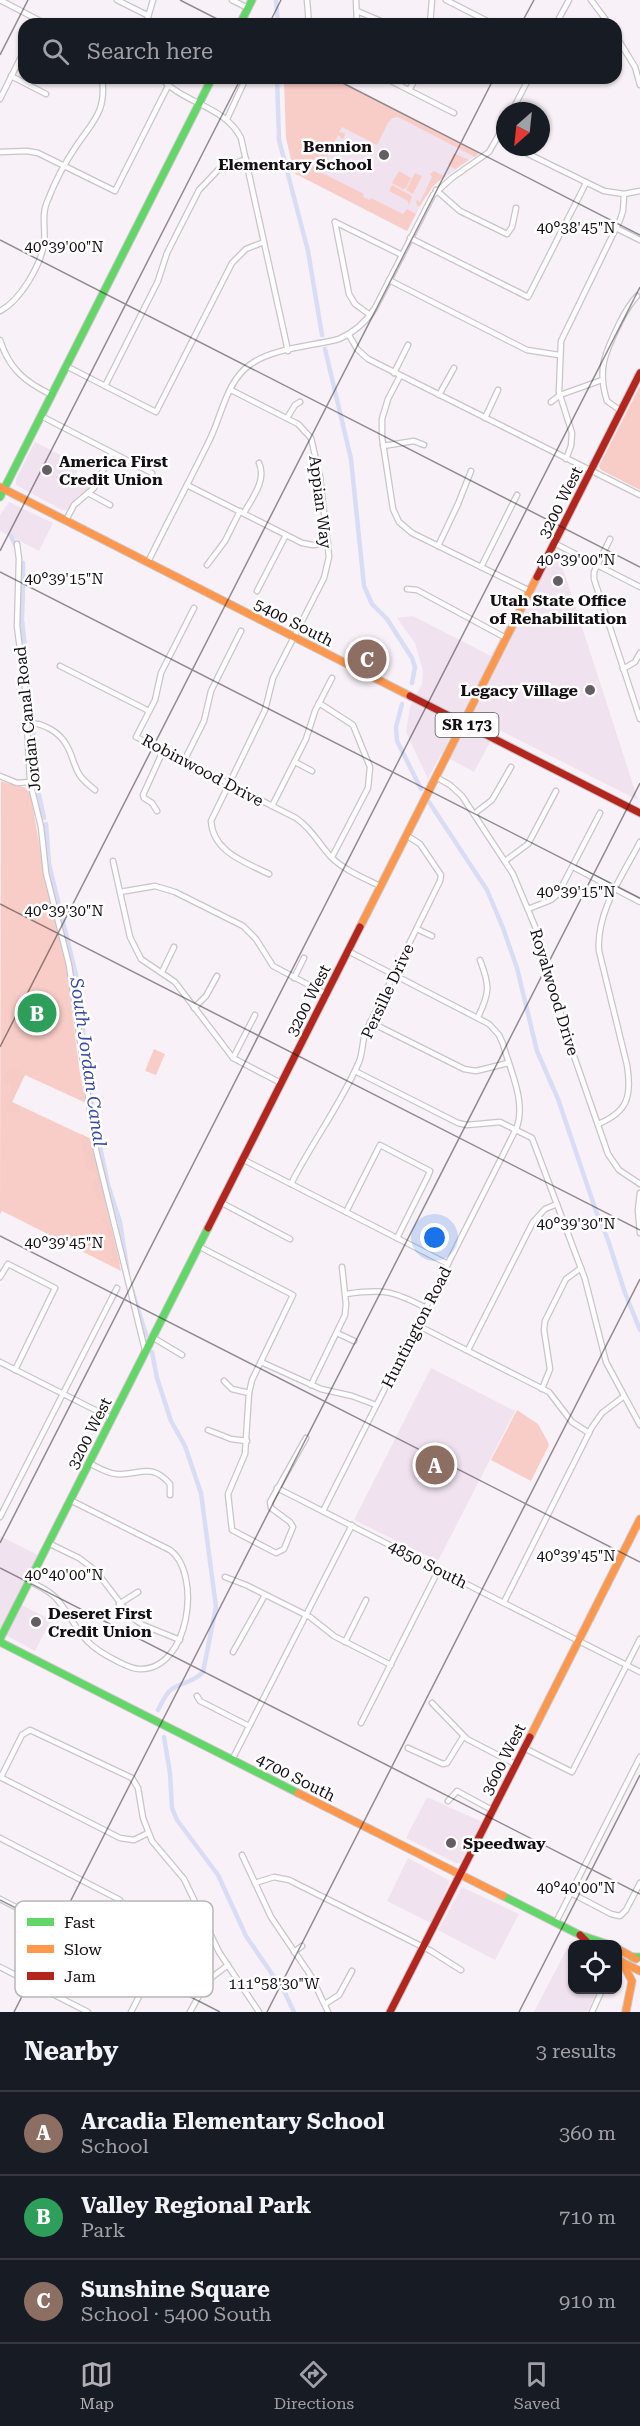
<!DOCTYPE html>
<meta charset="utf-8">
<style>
body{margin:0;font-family:"Roboto Serif",serif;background:#242831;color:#f1f3f6}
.controls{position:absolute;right:18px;bottom:18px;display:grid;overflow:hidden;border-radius:12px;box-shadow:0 2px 4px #0004}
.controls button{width:54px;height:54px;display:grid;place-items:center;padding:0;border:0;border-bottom:2px solid #363941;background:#171b24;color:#f1f3f6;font:30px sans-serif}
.compass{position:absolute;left:496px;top:102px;width:54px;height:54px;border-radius:50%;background:#171b24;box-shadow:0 2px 4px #0004;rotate:207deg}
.you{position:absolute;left:435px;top:1238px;width:21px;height:21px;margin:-15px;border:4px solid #fff;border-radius:50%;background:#1a73e8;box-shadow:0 0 0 9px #1a73e833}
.badge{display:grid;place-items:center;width:39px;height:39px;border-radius:50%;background:#b2b0b4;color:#fff;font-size:20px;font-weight:700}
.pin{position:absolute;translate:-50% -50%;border:3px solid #fff;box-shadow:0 2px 6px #0006}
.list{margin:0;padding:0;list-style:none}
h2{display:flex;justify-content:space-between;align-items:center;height:78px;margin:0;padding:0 24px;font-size:26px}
h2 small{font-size:20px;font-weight:400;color:#9ea1a6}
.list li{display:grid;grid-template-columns:39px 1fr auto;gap:18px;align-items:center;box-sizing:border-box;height:84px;padding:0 24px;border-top:2px solid #363941}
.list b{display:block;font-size:22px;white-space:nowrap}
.list p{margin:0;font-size:20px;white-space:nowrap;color:#9ea1a6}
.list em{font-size:20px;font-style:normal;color:#9ea1a6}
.icon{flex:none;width:33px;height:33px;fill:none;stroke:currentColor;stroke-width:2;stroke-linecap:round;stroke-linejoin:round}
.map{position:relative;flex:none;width:640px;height:2012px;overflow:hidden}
.search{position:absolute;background:#171b24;box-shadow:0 2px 4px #0004;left:18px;right:18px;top:18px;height:66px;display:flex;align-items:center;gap:15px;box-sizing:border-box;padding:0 21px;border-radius:18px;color:#9ea1a6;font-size:22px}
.sheet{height:330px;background:#171b24}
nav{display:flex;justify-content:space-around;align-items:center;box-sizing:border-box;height:84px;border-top:2px solid #363941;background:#171b24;font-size:16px;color:#9ea1a6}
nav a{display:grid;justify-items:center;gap:3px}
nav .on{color:#b2b0b4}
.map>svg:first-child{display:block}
.built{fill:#f0e3ef}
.green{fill:#f9cdc7}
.forest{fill:#f6cbc5}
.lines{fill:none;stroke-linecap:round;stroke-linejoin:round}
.canal{stroke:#d8ddf5;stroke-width:4.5}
.street-casing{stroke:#cac4c9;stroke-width:7}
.fast-casing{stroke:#cac4c9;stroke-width:9}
.slow-casing{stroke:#cac4c9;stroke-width:9}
.jam-casing{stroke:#cac4c9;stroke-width:9}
.street{stroke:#fefdfe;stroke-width:4.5}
.fast{stroke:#63d668;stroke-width:7}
.slow{stroke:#ff974d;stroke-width:7}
.jam{stroke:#b3261e;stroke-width:7}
.ticks{fill:none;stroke:#140f13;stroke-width:1.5;stroke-opacity:0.45}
.poi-dot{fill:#645e63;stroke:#fff;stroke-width:2}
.labels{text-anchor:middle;stroke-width:5;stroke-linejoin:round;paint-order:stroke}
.shield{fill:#fff;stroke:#5a575a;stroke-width:1.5}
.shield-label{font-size:15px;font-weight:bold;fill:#140f13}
.poi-label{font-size:16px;font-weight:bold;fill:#140f13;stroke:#fff;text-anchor:start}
.street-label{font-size:16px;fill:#140f13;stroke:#fff}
.water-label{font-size:18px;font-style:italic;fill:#3b4ba2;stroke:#fff}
.key{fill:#fff;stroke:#b8b7b8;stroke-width:1.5}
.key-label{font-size:16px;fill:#140f13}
.ticks-label{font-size:15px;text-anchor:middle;fill:#140f13;stroke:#fff;stroke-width:5;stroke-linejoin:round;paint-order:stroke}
</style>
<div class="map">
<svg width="640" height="2012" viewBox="0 0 640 2012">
<rect width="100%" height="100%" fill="#f8f1f7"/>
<g class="built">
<path d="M284,78H332L479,153L434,185L425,197L407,231L294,173L286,137Z"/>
<path d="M35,442L80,465L75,475L91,487L77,497L67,510H62L16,485V479Z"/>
<path d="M9,502L53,523L39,551L0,531V515Z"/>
<path d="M548,546L557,550L638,800L497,729L474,772L441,754L428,779L406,732L410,707L422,684L423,671L415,643L397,618L413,616L491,656Z"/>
<path d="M431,1368L515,1411L438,1561L354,1520Z"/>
<path d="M0,1536L38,1555L14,1601L51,1620L35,1651L0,1632Z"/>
<path d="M427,1797L482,1822L460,1863H456L406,1838Z"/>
<path d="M408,1858L450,1881L431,1923L387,1901Z"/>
<path d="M462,1887L519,1914L495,1960L438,1930Z"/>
<path d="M571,1941L576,1944H572V1990H598L587,2012H534Z"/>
</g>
<g class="green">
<path d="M284,78H332L479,153L475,157L398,117L392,118L388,123L383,120L388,123L377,145L342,127L339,132L345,133L344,138L342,139L338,135L320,172L364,194L363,197L370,200L371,198L403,214L407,209L416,214L407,231L294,173L286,137Z"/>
<path d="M454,153L469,160L455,169L448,165Z"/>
<path d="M399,171L411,178L406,188L403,189L392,183Z"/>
<path d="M434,171L444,176L434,185L419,207L416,203L417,200L420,202L432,177L430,174Z"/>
<path d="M415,173L422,176L413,194L406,190Z"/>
<path d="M392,185L412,196L409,206L408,201L389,191Z"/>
<path d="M640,386V490L601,470L599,466Z"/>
<path d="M1,781C10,785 24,785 30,791L44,872L66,966L80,1074L86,1103L25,1075L12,1102L91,1139L121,1271L2,1211L0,1214Z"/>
<path d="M154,1049L165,1054L156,1075L145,1071Z"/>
<path d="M517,1410L538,1424L548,1442L549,1445L531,1481L491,1460Z"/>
</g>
<g class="forest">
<path d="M9,1066L25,1074L12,1102L22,1107L19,1113L10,1112L7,1109V1097L11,1091L10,1085L5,1083L3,1078Z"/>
<path d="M81,1134L91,1139L98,1174L90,1172L85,1165Z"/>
<path d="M99,1177L105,1201L99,1200L91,1189L94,1179Z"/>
<path d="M108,1215L120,1264L113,1261L111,1250L114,1245L110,1242L111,1237L106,1235V1225L102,1221V1218Z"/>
</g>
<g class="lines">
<g class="canal">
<path d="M276,0L278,24"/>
<path d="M277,78L279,140L308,251L322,335"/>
<path d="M325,349L351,459L364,586L372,604L387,619L412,658L415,667L412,683"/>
<path d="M11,536L16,547"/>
<path d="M23,590V563"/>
<path d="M22,617L23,593"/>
<path d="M22,620L33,721"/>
<path d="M402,704L396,727L397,741L421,789"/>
<path d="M33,725L35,777L44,818"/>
<path d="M429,802L487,890L503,928L517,968L537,1051L558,1099L596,1211L608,1240L625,1293L640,1330"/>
<path d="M46,824L49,864L76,975L93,1113L108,1185L120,1222L128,1274"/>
<path d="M130,1283L146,1335"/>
<path d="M152,1352L157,1378L171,1421L185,1446L201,1493L216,1607L203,1672C194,1682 183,1682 172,1689C165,1694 162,1703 158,1710"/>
<path d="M164,1737L170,1773L172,1808L177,1820L218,1875L246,1936L285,1993L294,2012"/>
</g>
<g class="street-casing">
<g id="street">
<path d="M0,0L46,24"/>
<path d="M117,0L147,15"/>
<path d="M232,0L248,8"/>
<path d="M307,0L309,24"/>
<path d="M356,0L357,24"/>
<path d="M446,0L493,24"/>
<path d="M591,0L609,24"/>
<path d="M357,11L383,22"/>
<path d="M146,24L153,0"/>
<path d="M430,24L432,0"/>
<path d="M556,24L569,0"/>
<path d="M616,36L635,67L640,85"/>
<path d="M11,76L46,94"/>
<path d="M161,78C184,104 225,106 241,138L288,351"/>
<path d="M385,78L454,113"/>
<path d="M409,90L416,78"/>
<path d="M0,99L24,51"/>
<path d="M512,111L529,78"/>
<path d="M227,119L246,78"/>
<path d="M514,147L604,191L624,194L640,191"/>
<path d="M0,152L27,151L38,153L115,191L168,86"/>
<path d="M436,190L460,211L507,234L512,227L516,208"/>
<path d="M335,222L349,294L355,304L370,315"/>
<path d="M335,222L402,255"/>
<path d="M616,228L640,240"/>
<path d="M410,238L528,297L586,183"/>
<path d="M389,280L527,350L559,355"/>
<path d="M0,311C20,301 41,265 44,243C46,229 41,215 47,202C54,184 64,164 75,148C92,122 107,112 102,78"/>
<path d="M349,335L357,349L368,359L640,495"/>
<path d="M0,340C9,369 25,382 52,395"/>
<path d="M66,366L156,412L232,263L246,249L264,242"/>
<path d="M394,373L408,345"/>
<path d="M400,376L388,399L382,419V437L393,509L399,522L412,533L530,591"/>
<path d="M105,386L158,281L167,253L199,190L218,170L246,159"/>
<path d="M231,390L298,424L311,438L320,477L329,557L324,578L273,678L265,710L211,821C213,852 245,862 269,874"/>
<path d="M439,395L454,368"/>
<path d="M551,402L560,395L602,380"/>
<path d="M621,411L607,401C597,369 605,353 619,324C624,314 629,304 637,296"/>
<path d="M41,416L152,473"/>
<path d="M287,418L295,405L300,402"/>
<path d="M485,418L498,390"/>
<path d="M383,446L414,441L424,445"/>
<path d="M566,459L571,446L572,433L559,392L561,341L620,220L623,211L624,194"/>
<path d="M187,485L302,543L313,545L328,543"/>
<path d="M88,493L110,505"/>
<path d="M244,513C252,498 267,480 259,463"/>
<path d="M66,520L74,505L94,488L112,453"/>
<path d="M610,539L594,572V579L640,719"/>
<path d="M554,543L640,587"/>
<path d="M17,544L19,559L17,626L25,688L30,782L41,827L46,873L69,965L96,1150L145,1350"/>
<path d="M438,546L458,504L471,471"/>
<path d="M148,562C168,521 190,480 210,439C222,414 227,380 251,364C273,348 313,346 339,339C355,332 366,322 375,308L433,195L452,178L489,152L505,124"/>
<path d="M207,565L225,541L240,511"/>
<path d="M481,567L517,495"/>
<path d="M407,589L417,590L506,638"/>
<path d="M257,591L286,535"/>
<path d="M194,608L161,673L155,700L136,737L296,818C313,830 318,843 331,857C344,870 364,878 380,886"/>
<path d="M60,666L149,711"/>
<path d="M623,669L635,662L640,653"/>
<path d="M319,703L353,725L370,767L368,788L332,857"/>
<path d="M27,723C42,722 60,732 67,746C73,756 74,768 81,777C85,782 90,786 95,790"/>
<path d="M184,761L204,721L211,691L241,631"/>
<path d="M295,762L312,771"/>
<path d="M0,776L17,783L30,782"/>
<path d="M436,777L450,785L462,796L513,874L539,936L566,1033L608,1154L619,1170L640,1184"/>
<path d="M272,806L306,739L315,711L332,678"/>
<path d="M157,811L152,803L144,798L143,795L163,751"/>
<path d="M474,814L492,800L511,767"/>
<path d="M113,861L130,937L141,959L175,982L233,1058L281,1083"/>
<path d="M505,861L528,844L556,791"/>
<path d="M573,867L640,902"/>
<path d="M120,892L155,886L175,892L243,926L256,939L273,966L326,994"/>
<path d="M528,909L551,900L558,894L600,813"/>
<path d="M417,929L432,936"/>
<path d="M162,972L174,947"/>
<path d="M294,978L304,958"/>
<path d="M194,1008L206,996L217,976"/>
<path d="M478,1017C490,992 490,986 480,960"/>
<path d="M370,1022L464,1069L476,1071L508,1063"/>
<path d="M233,1058L255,1015"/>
<path d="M355,1071L458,1123L467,1125L500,1122L532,1138L585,1279L606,1362L640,1425"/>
<path d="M598,1124C628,1112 632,1096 627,1065L599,951C596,912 623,875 640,842"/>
<path d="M242,1159L448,1264"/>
<path d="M291,1184C312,1142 340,1106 359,1062C363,1052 362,1041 366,1031L440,881L441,875L420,844L406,835"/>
<path d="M640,1193L638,1210L640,1233"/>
<path d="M220,1202L290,1239"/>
<path d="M346,1212L380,1145L430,1171L427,1178L397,1238"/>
<path d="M198,1246L293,1295L252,1380L249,1393L245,1454L228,1494L232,1530L276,1553L284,1549L293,1527L290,1522L271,1508L270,1502L306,1438"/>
<path d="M0,1277L8,1264L55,1288L15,1370"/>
<path d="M346,1294C383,1289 392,1290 426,1308"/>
<path d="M417,1325L549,1392L572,1422L589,1433"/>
<path d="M337,1333L354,1341"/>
<path d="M152,1337L182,1355"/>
<path d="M468,1350L533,1222L545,1209L557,1204"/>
<path d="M0,1362L111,1418"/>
<path d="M261,1362L321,1389L352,1396L376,1405"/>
<path d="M224,1381L232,1389L249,1393"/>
<path d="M311,1385L345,1315L346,1304L342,1267"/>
<path d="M542,1389L550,1369L544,1330L545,1321L566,1279L581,1268"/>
<path d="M208,1430L231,1439L247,1441"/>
<path d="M89,1463C97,1467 106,1473 116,1474C139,1476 150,1461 170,1484V1495"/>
<path d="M277,1488L640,1672"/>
<path d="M323,1511L516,1129C527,1103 510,1070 503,1044L499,1035L489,1024L348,951"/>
<path d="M0,1517L117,1288"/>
<path d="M48,1543L79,1558L96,1571L131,1617L143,1625L180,1640"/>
<path d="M225,1577L246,1585L310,1617L334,1636L391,1665"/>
<path d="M29,1581C38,1586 49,1590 56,1598C80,1627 77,1641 115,1660C123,1664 131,1669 140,1669C190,1670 202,1573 170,1550L70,1500"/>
<path d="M504,1602L592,1427L602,1413L623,1397"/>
<path d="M119,1604L138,1592"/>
<path d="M345,1642L366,1600"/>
<path d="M233,1652L265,1595"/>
<path d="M197,1696L200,1701L249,1726"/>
<path d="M432,1703L467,1739L515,1764"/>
<path d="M361,1723L439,1569"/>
<path d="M408,1748L443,1764L447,1763L463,1737"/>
<path d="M524,1748L572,1772L640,1639"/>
<path d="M232,1760L352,1525"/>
<path d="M0,1777L120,1838L134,1840L148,1833"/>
<path d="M1,1777L22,1735L30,1730L132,1778L138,1788L143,1818L152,1841L184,1879L219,1952L259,2012"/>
<path d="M448,1801L457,1791L492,1810"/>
<path d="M0,1838L120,1900L122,1908L101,1951"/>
<path d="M242,1855L271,1917L311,1976L328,2012"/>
<path d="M255,1883L274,1877L289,1880L431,1951L461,1970"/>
<path d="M571,1893L611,1914L620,1916L626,1910L640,1883"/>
<path d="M0,1899L149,1975"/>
<path d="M556,1922L640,1757"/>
<path d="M294,1952L302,1946"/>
<path d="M0,1967L88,2012"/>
<path d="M325,2004L339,1995L352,1971"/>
<path d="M131,2012L175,1927L183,1918L199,1909"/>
<path d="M190,2012L207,1981L228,1965"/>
<path d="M592,2012L602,1990"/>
</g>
</g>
<g class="fast-casing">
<g id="fast">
<path d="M240,24L252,0"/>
<path d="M0,497L212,78"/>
<path d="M0,1639L208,1228"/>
<path d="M0,1642L298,1793"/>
<path d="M503,1896L580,1935L607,1944"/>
<path d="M632,1957H640"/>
</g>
</g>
<g class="slow-casing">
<g id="slow">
<path d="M0,487L410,696"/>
<path d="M360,927L537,577"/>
<path d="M530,1737L640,1519"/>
<path d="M298,1793L503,1896"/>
<path d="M618,1949L636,1959"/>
<path d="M618,1960L640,1971"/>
<path d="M622,1962L632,1981L626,2011"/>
</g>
</g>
<g class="jam-casing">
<g id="jam">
<path d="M537,577L640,373"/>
<path d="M410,696L640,813"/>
<path d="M208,1228L360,927"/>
<path d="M580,1935L589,1944"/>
<path d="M390,2012L530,1737"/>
</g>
</g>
<use href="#street" class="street"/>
<use href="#fast" class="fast"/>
<use href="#slow" class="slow"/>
<use href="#jam" class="jam"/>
</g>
<path class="ticks" d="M180,0L227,24M269,24L281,0M521,24L534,0M0,55L28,0M333,78L640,235M0,240L640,567M0,551L241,78M0,572L640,898M0,904L640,1230M0,1047L494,78M0,1236L640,1562M0,1543L640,287M0,1568L640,1894M0,1900L220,2012M14,2012L640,783M267,2012L640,1279M519,2012L640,1775"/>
<g class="poi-dot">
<circle cx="384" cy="155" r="6"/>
<circle cx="47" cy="470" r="6"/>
<circle cx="558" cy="581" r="6"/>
<circle cx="590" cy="690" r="6"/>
<circle cx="36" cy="1622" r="6"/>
<circle cx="451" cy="1843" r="6"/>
</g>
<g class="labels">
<rect class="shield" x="435.5" y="713" width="63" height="24" rx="4.5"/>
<g class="shield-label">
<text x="467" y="730">SR 173</text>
</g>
<g class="poi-label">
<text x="372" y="152" text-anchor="end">Bennion<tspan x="372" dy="18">Elementary School</tspan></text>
<text x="59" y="467">America First<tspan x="59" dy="18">Credit Union</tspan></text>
<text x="558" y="606" text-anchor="middle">Utah State Office<tspan x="558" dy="18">of Rehabilitation</tspan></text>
<text x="578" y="696" text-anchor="end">Legacy Village</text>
<text x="48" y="1619">Deseret First<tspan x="48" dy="18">Credit Union</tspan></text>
<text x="463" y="1849">Speedway</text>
</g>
<g class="street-label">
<text transform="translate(321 502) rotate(83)" y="6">Appian Way</text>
<text transform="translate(560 502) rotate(-63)" y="6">3200 West</text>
<text transform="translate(294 622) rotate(27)" y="6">5400 South</text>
<text transform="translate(27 719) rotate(-96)" y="6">Jordan Canal Road</text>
<text transform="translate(203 770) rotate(28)" y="6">Robinwood Drive</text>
<text transform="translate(387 991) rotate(-65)" y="6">Persille Drive</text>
<text transform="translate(555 992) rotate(73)" y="6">Royalwood Drive</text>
<text transform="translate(308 1000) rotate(-63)" y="6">3200 West</text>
<text transform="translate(416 1327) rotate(-63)" y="6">Huntington Road</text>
<text transform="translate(89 1433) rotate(-63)" y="6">3200 West</text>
<text transform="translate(428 1564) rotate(27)" y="6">4850 South</text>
<text transform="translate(503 1759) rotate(-63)" y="6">3600 West</text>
<text transform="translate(296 1777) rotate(27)" y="6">4700 South</text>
</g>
<g class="water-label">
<text transform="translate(88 1062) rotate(82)" y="6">South Jordan Canal</text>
</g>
</g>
<rect x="15" y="1901" width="198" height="96" rx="9" class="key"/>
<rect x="27" y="1918" width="27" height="8" fill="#63d668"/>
<rect x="27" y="1945" width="27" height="8" fill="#ff974d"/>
<rect x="27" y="1972" width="27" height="8" fill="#b3261e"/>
<g class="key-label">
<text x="64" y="1928">Fast</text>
<text x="64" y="1955">Slow</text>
<text x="64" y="1982">Jam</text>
</g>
<g class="ticks-label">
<text x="576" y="233">40°38'45"N</text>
<text x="64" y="252">40°39'00"N</text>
<text x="576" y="565">40°39'00"N</text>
<text x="64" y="584">40°39'15"N</text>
<text x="576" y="897">40°39'15"N</text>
<text x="64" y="916">40°39'30"N</text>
<text x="576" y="1229">40°39'30"N</text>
<text x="64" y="1248">40°39'45"N</text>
<text x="576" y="1561">40°39'45"N</text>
<text x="64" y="1580">40°40'00"N</text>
<text x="576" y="1893">40°40'00"N</text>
<text x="274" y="1989">111°58'30"W</text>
</g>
</svg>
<div class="controls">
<button><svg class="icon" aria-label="locate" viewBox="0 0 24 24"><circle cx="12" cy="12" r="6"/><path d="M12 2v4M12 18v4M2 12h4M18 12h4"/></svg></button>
</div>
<svg class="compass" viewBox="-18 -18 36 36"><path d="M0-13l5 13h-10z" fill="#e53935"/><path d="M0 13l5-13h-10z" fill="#9ea1a6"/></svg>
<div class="you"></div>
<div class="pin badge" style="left:435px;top:1465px;background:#8d6e63">A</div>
<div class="pin badge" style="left:37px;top:1013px;background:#2e9e5b">B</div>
<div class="pin badge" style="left:367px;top:659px;background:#8d6e63">C</div>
<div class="search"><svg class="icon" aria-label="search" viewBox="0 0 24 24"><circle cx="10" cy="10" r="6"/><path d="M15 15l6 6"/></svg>Search here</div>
</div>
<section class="sheet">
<h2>Nearby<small>3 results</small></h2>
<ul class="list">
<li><span class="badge" style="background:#8d6e63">A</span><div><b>Arcadia Elementary School</b><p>School</p></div><em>360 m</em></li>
<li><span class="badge" style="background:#2e9e5b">B</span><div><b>Valley Regional Park</b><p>Park</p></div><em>710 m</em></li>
<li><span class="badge" style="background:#8d6e63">C</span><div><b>Sunshine Square</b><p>School · 5400 South</p></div><em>910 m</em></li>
</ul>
</section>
<nav>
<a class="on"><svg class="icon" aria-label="map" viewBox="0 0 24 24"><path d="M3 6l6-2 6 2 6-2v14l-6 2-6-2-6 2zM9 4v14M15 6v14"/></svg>Map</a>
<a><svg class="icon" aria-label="directions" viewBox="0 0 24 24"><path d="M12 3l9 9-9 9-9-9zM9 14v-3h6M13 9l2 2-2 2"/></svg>Directions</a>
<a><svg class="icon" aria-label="saved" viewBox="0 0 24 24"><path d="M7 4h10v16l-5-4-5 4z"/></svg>Saved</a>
</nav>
